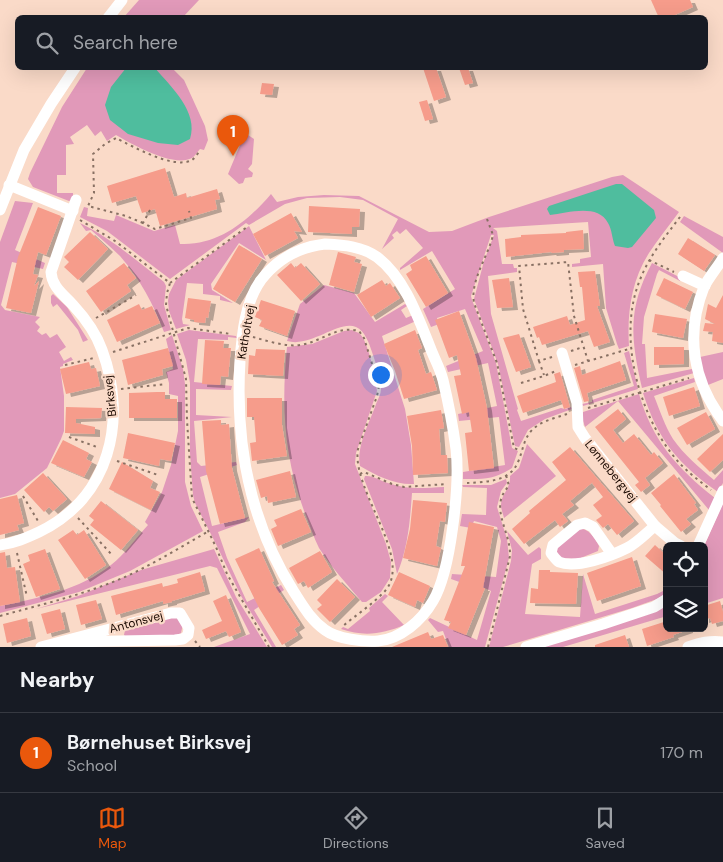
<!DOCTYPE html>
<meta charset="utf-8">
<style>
body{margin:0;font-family:"DM Sans",sans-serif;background:#242831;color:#f1f3f6}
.controls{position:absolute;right:15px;bottom:15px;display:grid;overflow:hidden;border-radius:8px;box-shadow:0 5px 20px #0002}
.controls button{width:45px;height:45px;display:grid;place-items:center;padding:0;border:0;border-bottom:1px solid #363941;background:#171b24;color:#f1f3f6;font:25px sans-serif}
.you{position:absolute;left:380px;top:374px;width:18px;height:18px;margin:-12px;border:4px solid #fff;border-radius:50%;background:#1a73e8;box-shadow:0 0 0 8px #1a73e833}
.badge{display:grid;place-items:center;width:32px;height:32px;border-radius:50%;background:#ea580c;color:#fff;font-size:16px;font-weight:700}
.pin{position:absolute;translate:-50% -41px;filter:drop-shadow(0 1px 2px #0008)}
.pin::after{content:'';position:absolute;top:26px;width:18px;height:15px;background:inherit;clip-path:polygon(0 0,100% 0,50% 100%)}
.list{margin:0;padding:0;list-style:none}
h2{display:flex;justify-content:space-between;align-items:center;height:65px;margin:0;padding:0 20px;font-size:21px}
h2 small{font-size:16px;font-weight:400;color:#9ea1a6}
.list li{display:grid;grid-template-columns:32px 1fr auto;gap:15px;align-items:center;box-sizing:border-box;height:80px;padding:0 20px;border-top:1px solid #363941}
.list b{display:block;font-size:19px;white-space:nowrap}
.list p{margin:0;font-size:16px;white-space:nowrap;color:#9ea1a6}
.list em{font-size:16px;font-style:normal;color:#9ea1a6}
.icon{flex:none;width:28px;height:28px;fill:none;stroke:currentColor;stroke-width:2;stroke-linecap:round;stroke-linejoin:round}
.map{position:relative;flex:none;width:723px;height:647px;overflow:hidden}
.search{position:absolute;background:#171b24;box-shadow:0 5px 20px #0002;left:15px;right:15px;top:15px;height:55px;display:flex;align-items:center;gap:12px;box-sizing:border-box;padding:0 18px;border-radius:8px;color:#9ea1a6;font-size:19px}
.sheet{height:145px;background:#171b24}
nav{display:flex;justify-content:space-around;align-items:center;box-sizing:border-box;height:70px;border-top:1px solid #363941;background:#171b24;font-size:14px;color:#9ea1a6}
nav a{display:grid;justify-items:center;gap:2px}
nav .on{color:#ea580c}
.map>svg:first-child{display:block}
.green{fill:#e199b9}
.water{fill:#4fbd9e}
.building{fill:#f69c8b;filter:url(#shadow)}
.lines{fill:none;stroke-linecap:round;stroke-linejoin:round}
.path{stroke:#887063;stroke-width:2;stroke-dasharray:2.5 4;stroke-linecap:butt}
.street{stroke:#fff;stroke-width:11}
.labels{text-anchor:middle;stroke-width:4.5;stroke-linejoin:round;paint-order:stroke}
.street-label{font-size:12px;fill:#1b0a02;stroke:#fadac8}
</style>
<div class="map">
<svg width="723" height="647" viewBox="0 0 723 647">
<defs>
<filter id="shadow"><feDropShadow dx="5" dy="3" stdDeviation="0" flood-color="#0004"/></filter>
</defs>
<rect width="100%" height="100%" fill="#fadac8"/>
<g class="green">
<path d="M139,0H199L183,17H124Z"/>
<path d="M87,68H172L184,80L205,126L208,140L204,150L200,149C197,152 195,156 192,158C173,168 132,144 116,135L107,141L101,131L95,136L87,125L70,137L74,144L66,145V175H57V193H73V199L69,201L33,187L28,179L30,173L62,107Z"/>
<path d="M248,135L254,139L252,164L248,169L253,173L252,177L245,178L243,183L239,184L228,174L243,138Z"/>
<path d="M623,175L679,212C669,226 658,239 649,253C631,281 627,314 629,346L619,349L617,344L606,308L603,264L572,267V264L580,263V259L591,257L588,222L493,228L497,231L502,264H513L514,268H517V272L488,276L491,314L518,409L517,410L521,421L561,408L565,409L571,407L572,409L545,419L528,430L519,447L515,446L498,364L474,299L484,261L494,235H491L471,296L472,300L496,363L512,448L518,451L512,468C493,480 485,479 463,479V472L505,465L499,417L459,421L458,414L497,406L488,363L448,372L446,366L483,351L465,309L437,318L439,324L431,327L423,309L455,289L432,251L400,270V268L423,248L406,229L400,234L397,231L392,235L394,238L382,249L398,219L363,200L340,197L307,198L285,204L249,225L246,223L170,279L107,231L80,217L84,207L88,208L87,216L114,221L116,215L154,231L175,225L180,244C218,246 248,221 271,194L277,202L298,197L324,195L359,196L429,232L452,231L489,217L612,177Z"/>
<path d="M15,201L33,203L15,250L45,263L43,269L12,262L1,305L5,310L40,317L35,322L40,327L37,331L42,335L46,333L50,338L57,334L66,347L59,352L64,361L71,357L73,360L63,364V366L60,367L64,396V431L61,439L47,468L15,494L0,498V242Z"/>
<path d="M684,216L723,237V253L680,222Z"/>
<path d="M80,223C111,238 137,261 164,282L166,286L164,305L171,330L164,332C154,305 140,279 120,256C111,247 101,239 91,230L86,231Z"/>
<path d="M249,226L266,260L239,243L211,284L212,290L233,303L220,300V296L203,294V284L187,283L182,319L183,324L190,325L176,329L169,311L168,301L169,294L176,280Z"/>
<path d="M652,263L681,278L680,281L659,270L657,274L644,317L642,344H645L647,378L692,369L694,373L642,388C631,339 627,309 652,263Z"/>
<path d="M324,285L354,293L375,322L405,304L407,306L401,310L406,318L413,315L416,321L382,336L405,409L411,445L414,484C395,485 377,476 360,466C356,446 370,422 376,404C378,399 381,394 381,389C381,377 376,364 372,352C369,343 365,331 356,327C338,320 311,348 287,341L300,304Z"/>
<path d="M53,294L67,307L88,340L83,342L78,330L57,304L53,307L51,303V296Z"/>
<path d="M189,330L236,336L237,338L228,337V340L198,339L194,382L232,386L231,390L196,389V415L232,417L194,421L197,462L201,466L236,462L237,465L200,477L212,526L249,517L245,522L218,532L227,558L247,602L281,585L284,590L254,610L276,647H272L241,596L215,542L195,503L193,495L190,453V383L186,360L177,334Z"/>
<path d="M352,330C355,332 358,332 360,334C368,341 376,379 377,391L356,453L355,464L386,544L391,562L390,578L381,592L366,602H362C347,584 331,567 319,548C314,538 310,526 306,516C284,459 281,407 287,347L312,344L344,331Z"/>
<path d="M172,335L183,369L185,384V482L191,506L203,531L130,571L79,592L0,613V606C38,598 80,590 111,565C125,554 136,538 148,525L145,522L162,492L171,465L178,431V396L169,394V383L166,372L173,369L166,339Z"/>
<path d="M629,351L638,389L583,406L582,404L592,402V400L634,386L624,353Z"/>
<path d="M723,352V379L708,385L703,374L700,357Z"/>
<path d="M694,378L695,382L654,396C660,411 665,426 673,439C684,455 700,468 714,480L723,470V483L718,492C678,464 658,440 643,393Z"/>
<path d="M639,394C653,442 677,468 715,498L709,510L618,401L585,427L582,418L583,412Z"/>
<path d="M527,444L556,476L504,518C503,514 501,509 501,505C501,494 511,489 510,476L519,468Z"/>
<path d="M365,476C372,475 381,481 388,483C408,490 423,488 444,487V493H412C410,521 408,548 397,574L392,549L364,479Z"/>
<path d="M506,479L507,483L501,491L497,507L507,539L509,558L485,647H449L443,631L438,632L428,620L430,618L477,640L491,591L467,580L465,584L451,579L452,574L496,577L501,541L497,527L474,521L471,528L460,526L462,514L486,515L487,488L463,487L462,485H491Z"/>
<path d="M723,503V598L704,604V546Z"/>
<path d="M578,528C589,529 594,536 599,546L598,551L578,559L559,558L555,547Z"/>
<path d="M507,531L528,555L539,547L541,549V559L532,564L525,614L580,617L583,574L595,614L657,594L667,589V593L657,599L632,608L503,647H489L511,561L512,550Z"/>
<path d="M214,549L236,597L267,647H214L250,634L217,568L210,566L36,609L78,596L141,570Z"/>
<path d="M385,594L388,596L382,602L404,625C383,634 364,637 341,629L343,627L348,629L370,611L369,608Z"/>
<path d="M667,604V616L563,647H543Z"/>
<path d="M170,618H177L183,624L181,633L177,635L126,637L124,635L125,630Z"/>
</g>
<g class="water">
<path d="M126,68H155C171,87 199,112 190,139L178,145L158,143L128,134L110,120L105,105L111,87Z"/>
<path d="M616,184H622L654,210L656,218L632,247L628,248L615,246C612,239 612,229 608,223C598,203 567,213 550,215L547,209L549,206Z"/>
</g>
<g class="building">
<path d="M651,0H690L693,7L668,18H659Z"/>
<path d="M423,68H436L446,97L434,101Z"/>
<path d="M459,68H468L473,83L465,85Z"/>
<path d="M262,83L274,84L272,95L260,94Z"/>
<path d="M427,100L433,119L425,121L419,102Z"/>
<path d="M165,168L174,197L186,193L187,198L217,189L220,199L215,200L217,209L160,226L155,209L142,213L136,196L112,203L107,186Z"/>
<path d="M309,206L360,209L359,227H352V234L308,232Z"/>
<path d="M38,207L61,216L46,255L38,252L33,274L38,275L34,286L39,281L31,313L6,308L18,257Z"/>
<path d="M291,213L302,232L294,231L298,238L265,256L253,234Z"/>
<path d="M583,230L584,249L564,250V252L552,253L551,252L506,257L505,239L521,237V235L566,233V232Z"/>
<path d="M90,232L108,249L78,280L64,267L69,262L64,257Z"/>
<path d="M688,238L715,255L704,271L678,254Z"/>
<path d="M239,245L262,259L235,302L213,289Z"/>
<path d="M338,252L356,257L354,262L362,264L354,292L329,285Z"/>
<path d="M426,256L448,293L426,307L406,274L412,270L410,265Z"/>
<path d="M124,263L136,278L127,285L131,291L101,312L86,291Z"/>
<path d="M291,263L295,268L301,263L320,284L301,301L277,275Z"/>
<path d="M595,271L600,306H597L610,342L594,347L588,331L542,345L539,337L537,338L533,327L567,316L570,325L585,320L582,287H580L578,272Z"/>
<path d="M509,278L513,307L497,308L492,280Z"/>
<path d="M664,278L693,292L685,309L656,295Z"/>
<path d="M382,280L386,286L390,283L400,298L371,317L357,295Z"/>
<path d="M723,295V343L712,341L713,332L703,331L705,323L715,324L705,319L708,304L716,308Z"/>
<path d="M188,298L211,301L208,318L206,317L205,323L194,322V320L185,318Z"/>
<path d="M261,300L295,311L287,336L259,326L262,320L255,317Z"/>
<path d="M139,304L142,310L152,306L160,323L117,342L107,320Z"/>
<path d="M459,311L476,358L487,408L494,468L469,471L465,433L472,432L469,412L462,414L454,376L461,375L457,355L449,358L435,320Z"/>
<path d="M655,314L687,319L683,338L652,332Z"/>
<path d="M415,330L422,348L418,350L426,374L431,372L437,390L404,399L395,371L384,344Z"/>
<path d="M519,334L531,367L516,372L503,338Z"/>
<path d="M205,340L224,341L223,348H231L228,377L221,376L220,385L202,384Z"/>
<path d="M654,347H684V364L654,365Z"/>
<path d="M168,348L173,366L162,369L163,375L128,385L122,360Z"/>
<path d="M256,349L285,350L283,376L248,374L249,355L255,356Z"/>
<path d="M620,361L626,380L587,393L589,401L584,402L574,368L580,366L582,375Z"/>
<path d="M89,362L91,369L96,368L100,386L66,394L60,369Z"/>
<path d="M560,372L570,407L564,409L561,400L523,413L517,396L556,382L554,374Z"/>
<path d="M694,387L700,406L669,416L663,397Z"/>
<path d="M157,392H165V399H177V418H129V393Z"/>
<path d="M247,398H282V425L287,456L252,461L250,443L256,442L254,417H247Z"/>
<path d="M66,407L102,408L101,418L76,419V423L95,427V434L65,433Z"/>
<path d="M618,409L626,419L613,430L623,443L634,434L651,455L654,452L663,463L645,478L650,485L641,492L635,485L639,482L595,427Z"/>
<path d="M441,410L444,428L439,429L441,455H447L448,473L413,475L412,446L407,416Z"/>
<path d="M706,412L715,429L687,445L677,428Z"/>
<path d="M221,420V425L229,424L232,468L245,518L220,524L206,471L202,421Z"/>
<path d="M128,433L175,443L171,461L160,459L159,466L123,458Z"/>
<path d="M723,434V460L710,472L697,459Z"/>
<path d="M63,440L89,453L86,459L92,462L84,477L51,463Z"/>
<path d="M570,447L634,521L617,535L608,524L603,528L596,520L602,516L593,505L603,497L592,483L594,481L570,501L574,505L562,514L568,521L560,527L555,520L524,544L512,529L530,513L529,511L566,480L552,462Z"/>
<path d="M122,462L153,481L150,488L160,492L151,510L109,489Z"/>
<path d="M290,471L296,497L268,503L267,496L261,498L256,480Z"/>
<path d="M43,473L67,499L53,511L49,507L44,512L24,490Z"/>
<path d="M674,474L696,503L694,504L698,510L686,519L691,524L681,532L660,506L661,505L651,493Z"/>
<path d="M17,495L24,523L17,525L19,530L0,535V499Z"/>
<path d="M413,500L447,503L445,522L440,521L436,546L441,548L437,566L403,558L410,529Z"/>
<path d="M101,501L138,530L121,550L90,525L94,520L89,516Z"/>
<path d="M301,509L311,532L278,546L271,529L277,526L274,520Z"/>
<path d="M469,522L494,527L483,588H485L466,635L448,628L451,622L444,620L465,566H461Z"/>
<path d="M73,530L77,535L84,530L106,565L85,579L58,540Z"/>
<path d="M655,545L667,556V575L645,556Z"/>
<path d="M259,548L274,581L272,582L300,625L294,629L298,635L282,645L259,608L235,559Z"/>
<path d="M45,549L60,589L36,597L23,564L30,561L28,555Z"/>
<path d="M320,551L332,572L308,588L304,581L298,584L289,568Z"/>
<path d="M5,552L7,568L15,567L20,602L0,606V553Z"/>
<path d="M632,557L641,586L597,601L587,573Z"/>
<path d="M539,570H550V572L578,573L576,604L530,603L531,588L538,589Z"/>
<path d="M200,572L205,591L172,601V602L163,604V601L116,615L111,596L162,583L163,587L178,583L177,579Z"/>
<path d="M399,572L430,586L423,603L417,600L415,607L388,595Z"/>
<path d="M337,579L355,597L330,622L317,609L322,605L317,600Z"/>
<path d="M226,595L241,632L229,637L226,631L206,639L202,630L222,621L213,601Z"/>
<path d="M96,600L102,619L81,625L76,605Z"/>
<path d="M720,601L723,612V621L712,624L710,618L704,620V606Z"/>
<path d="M60,609L65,629L47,634L41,614Z"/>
<path d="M27,618L31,636L7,643L3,624Z"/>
<path d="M667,621V628H688V630L673,635L674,637L647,646L642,629Z"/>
<path d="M428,632L431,639L443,635L448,647H392Z"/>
<path d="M625,635L629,647H595V645Z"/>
</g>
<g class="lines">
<g class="path">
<path d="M150,210L143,223L155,229L191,218L189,211"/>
<path d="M680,217C664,238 647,259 638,285C619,338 638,411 672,454C683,469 697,479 711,490"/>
<path d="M487,219L493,235C488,257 470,280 474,303L497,363L514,448L521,451"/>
<path d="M80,220L115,241L170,283L167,293L166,305L186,379L187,420L192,498L216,547L227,574L269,647"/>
<path d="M143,223L126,216L88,206L94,193L93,154L105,144L116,138C132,146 174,170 192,160C195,158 197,154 200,151"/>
<path d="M649,260L674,272"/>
<path d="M170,283L247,227"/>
<path d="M96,318L136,295"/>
<path d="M253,337C268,341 285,347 300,345C322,342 336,325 359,331L364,338L379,386L377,396L358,449C351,490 414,558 385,591C373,604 356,615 343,626"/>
<path d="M571,351L583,347"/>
<path d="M113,352L188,328L231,334"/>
<path d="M552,357L539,361L523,309L519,266L568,262L574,316L588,361"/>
<path d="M539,361L544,375"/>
<path d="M65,365L94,358"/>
<path d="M575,365L632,348"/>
<path d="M521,383L544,376L556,371"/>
<path d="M121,389L166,384"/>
<path d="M588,408L689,378"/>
<path d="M69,437L97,447"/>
<path d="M117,461L158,475"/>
<path d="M360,474L364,472L392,484L404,487L447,484"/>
<path d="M467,483C485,482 510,482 518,462C523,451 523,440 532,430C541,421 555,418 567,414"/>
<path d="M23,496L38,521"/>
<path d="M78,518L113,556"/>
<path d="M17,553L27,597"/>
<path d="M0,616C43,604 87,594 127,576C155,563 181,547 207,532"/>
<path d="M195,641L200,647"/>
<path d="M488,647L510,556C511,531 488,507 509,486L506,475"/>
</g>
<g class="street">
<path d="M108,18L122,0"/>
<path d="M9,185L73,211"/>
<path d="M0,210L24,150L51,104L75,68"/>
<path d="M325,244C343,245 362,246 377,257C404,277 418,317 430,347C434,358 440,368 443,380C448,401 453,427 456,449C460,484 451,571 433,601C422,620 401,639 378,641C364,642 337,639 325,630C311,620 303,606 294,592C249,521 235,443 240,361C242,334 245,302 261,280C278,258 299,247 325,244Z"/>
<path d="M723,258C717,268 709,277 704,287C685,335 693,381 723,421"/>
<path d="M683,276L705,286"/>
<path d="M562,353L577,403L578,427L585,438L655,526L675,543L681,546"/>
<path d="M0,545C15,543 26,538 39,532C110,498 128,420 102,350C96,333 85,318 73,305C63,294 52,287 51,272L76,200"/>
<path d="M698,546L723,491"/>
<path d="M612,554L593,527L585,523L577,525L553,545L551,553C554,557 556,560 559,562C576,569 611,556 627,548C637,543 646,533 655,526"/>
<path d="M41,647L171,613H180L189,628L188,635L183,639L175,640L63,642"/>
<path d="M526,647L603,624L654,607L667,599"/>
<path d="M688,647C700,643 710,640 723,642"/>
</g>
</g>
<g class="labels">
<g class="street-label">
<text transform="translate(246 332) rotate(-80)" y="4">Katholtvej</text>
<text transform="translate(110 396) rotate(-96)" y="4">Birksvej</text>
<text transform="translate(611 471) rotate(51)" y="4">Lønnebergvej</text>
<text transform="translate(136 622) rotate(-15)" y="4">Antonsvej</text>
</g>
</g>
</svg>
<div class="controls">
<button><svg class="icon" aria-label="locate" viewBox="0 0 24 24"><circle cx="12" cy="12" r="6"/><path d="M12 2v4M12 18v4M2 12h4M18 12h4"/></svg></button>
<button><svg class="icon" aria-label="layers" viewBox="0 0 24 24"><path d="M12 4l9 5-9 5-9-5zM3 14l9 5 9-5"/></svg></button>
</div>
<div class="you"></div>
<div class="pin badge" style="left:233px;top:156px">1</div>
<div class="search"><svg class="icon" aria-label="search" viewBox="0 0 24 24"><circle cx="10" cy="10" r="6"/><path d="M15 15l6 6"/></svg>Search here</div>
</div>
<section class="sheet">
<h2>Nearby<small></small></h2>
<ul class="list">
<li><span class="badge">1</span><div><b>Børnehuset Birksvej</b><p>School</p></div><em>170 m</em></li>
</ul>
</section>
<nav>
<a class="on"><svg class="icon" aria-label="map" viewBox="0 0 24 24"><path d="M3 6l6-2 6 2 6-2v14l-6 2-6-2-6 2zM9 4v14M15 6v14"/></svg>Map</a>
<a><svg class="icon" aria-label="directions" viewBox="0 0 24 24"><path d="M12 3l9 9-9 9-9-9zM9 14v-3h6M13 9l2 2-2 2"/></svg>Directions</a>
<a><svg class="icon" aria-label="saved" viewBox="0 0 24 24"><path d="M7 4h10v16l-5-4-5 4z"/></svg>Saved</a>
</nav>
